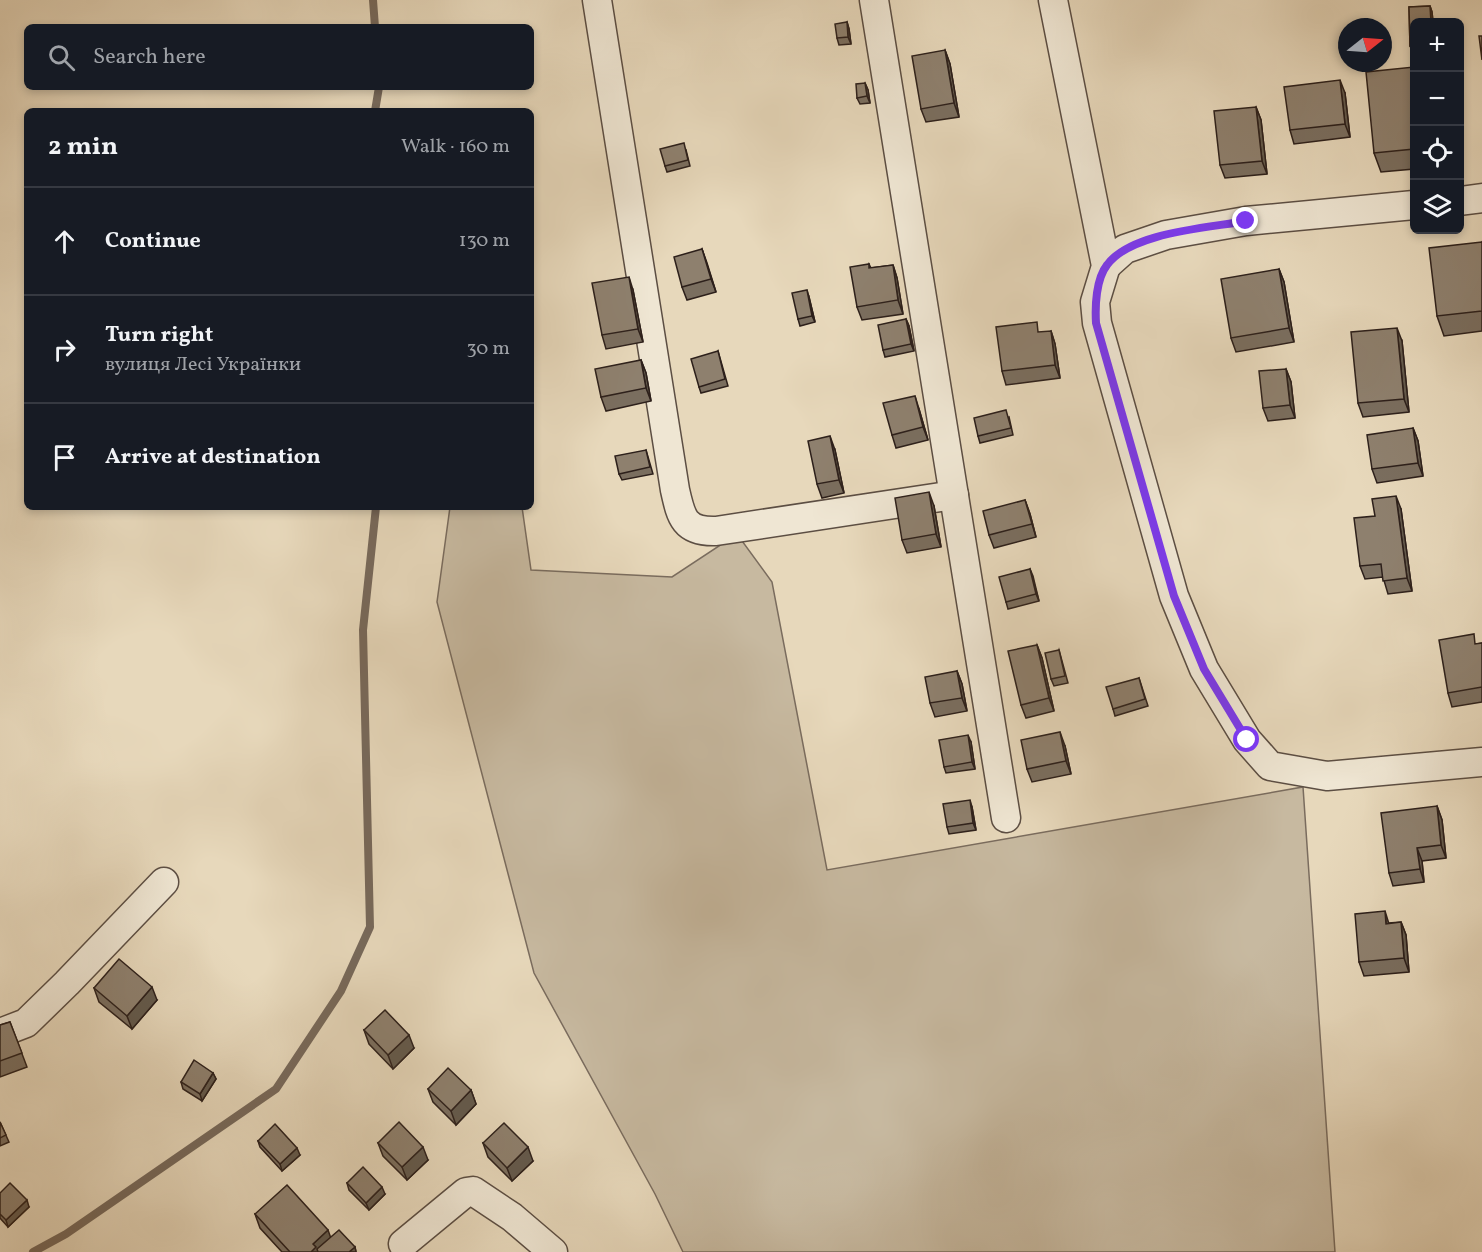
<!DOCTYPE html>
<meta charset="utf-8">
<style>
body{margin:0;font-family:Vollkorn,serif;background:#20242c;color:#f1f3f6}
.controls{position:absolute;right:18px;top:18px;display:grid;overflow:hidden;border-radius:9px;box-shadow:0 3px 9px #0003}
.controls button{width:54px;height:54px;display:grid;place-items:center;padding:0;border:0;border-bottom:2px solid #363941;background:#171b24;color:#f1f3f6;font:30px sans-serif}
.compass{position:absolute;left:1338px;top:18px;width:54px;height:54px;border-radius:50%;background:#171b24;box-shadow:0 3px 9px #0003;rotate:73deg}
.stop{position:absolute;width:18px;height:18px;margin:-14px;border:4px solid #7c3aed;border-radius:50%;background:#fff}
.stop.end{background:#7c3aed;border-color:#fff;box-shadow:0 2px 6px #0008}
.list{margin:0;padding:0;list-style:none}
h2{display:flex;justify-content:space-between;align-items:center;height:78px;margin:0;padding:0 24px;font-size:26px}
h2 small{font-size:20px;font-weight:400;color:#9ea1a6}
.list li{display:grid;grid-template-columns:39px 1fr auto;gap:18px;align-items:center;box-sizing:border-box;height:108px;padding:0 24px;border-top:2px solid #363941}
.list b{display:block;font-size:22px;white-space:nowrap}
.list p{margin:0;font-size:20px;white-space:nowrap;color:#9ea1a6}
.list em{font-size:20px;font-style:normal;color:#9ea1a6}
.icon{flex:none;width:33px;height:33px;fill:none;stroke:currentColor;stroke-width:2;stroke-linecap:round;stroke-linejoin:round}
.map{position:relative;flex:none;width:1482px;height:1252px;overflow:hidden}
.search{position:absolute;background:#171b24;box-shadow:0 3px 9px #0003;left:24px;top:24px;width:510px;height:66px;display:flex;align-items:center;gap:15px;box-sizing:border-box;padding:0 21px;border-radius:9px;color:#9ea1a6;font-size:22px}
.panel{position:absolute;background:#171b24;box-shadow:0 3px 9px #0003;left:24px;top:108px;width:510px;height:402px;border-radius:9px}
.map>svg:first-child{display:block}
.green{fill:#c7b9a0;stroke:#7a6c5e;stroke-width:1.5}
.lines{fill:none;stroke-linecap:round;stroke-linejoin:round}
.stream{stroke:#77695b;stroke-width:8}
.street-casing{stroke:#5c4e43;stroke-width:31}
.street{stroke:#efe6d3;stroke-width:28}
.wall{fill:#7a6e5f;stroke:#2d201b;stroke-width:1.5}
.shaded-wall{fill:#635a4d;stroke:#2d201b;stroke-width:1.5}
.building{fill:#8e806e;stroke:#2d201b;stroke-width:1.5}
.route{stroke:#7c3aed;stroke-width:8}
</style>
<div class="map">
<svg width="1482" height="1252" viewBox="0 0 1482 1252">
<rect width="100%" height="100%" fill="#e7d8bb"/>
<filter id="stains"><feTurbulence type="fractalNoise" baseFrequency=".00333" numOctaves="4"/><feColorMatrix values="0 0 0 0 .2 0 0 0 0 .09 0 0 0 0 .02 0 0 0 .5 -.17"/></filter>
<radialGradient id="worn" r=".72"><stop offset=".6" stop-color="#630" stop-opacity="0"/><stop offset="1" stop-color="#630" stop-opacity=".3"/></radialGradient>
<path class="green" d="M450,507H522L531,570L672,577L737,534L772,582L827,870L1303,787L1335,1252H683L655,1194L534,973L437,602Z"/>
<g class="lines">
<g class="stream">
<path d="M373,0L375,27"/>
<path d="M375,111L379,87"/>
<path d="M33,1252L66,1234L276,1089L341,991L370,927L363,630L376,507"/>
</g>
<g class="street-casing">
<g id="street">
<path d="M597,0L675,490C681,517 684,532 716,531L954,495"/>
<path d="M874,0L1006,818"/>
<path d="M1053,0L1106,266L1095,302L1097,323L1174,596L1204,669L1247,740L1270,766L1327,776L1482,762"/>
<path d="M1460,201L1482,198"/>
<path d="M1106,266L1125,249L1166,235L1246,221L1414,205"/>
<path d="M0,1033L26,1023L67,983L164,882"/>
<path d="M403,1244L466,1192L473,1191L512,1217L553,1252"/>
</g>
</g>
<use href="#street" class="street"/>
</g>
<g class="wall">
<path d="M1430,6L1432,12L1433,22H1414V52H1413L1410,46L1409,7Z"/>
<path d="M847,22L849,29L851,44L839,45L837,38Z"/>
<path d="M945,50L950,64L959,117L926,122L921,109Z"/>
<path d="M1414,67V169L1381,172L1374,153Z"/>
<path d="M865,83L868,90L870,103L860,104L857,98Z"/>
<path d="M1345,93L1350,137L1294,144L1290,130Z"/>
<path d="M1256,107L1261,120L1267,174L1225,178L1220,165Z"/>
<path d="M686,150L690,166L667,172L665,166Z"/>
<path d="M1482,242V331L1444,336L1437,316Z"/>
<path d="M702,249L716,292L687,300L682,287Z"/>
<path d="M869,264L871,268L893,265L897,278L903,314L862,320L857,307Z"/>
<path d="M1279,269L1284,282L1294,342L1236,352L1231,338Z"/>
<path d="M633,290L643,342L606,349L602,335Z"/>
<path d="M809,297L815,322L800,326L798,319Z"/>
<path d="M906,319L909,326L914,351L885,357L883,350Z"/>
<path d="M1051,331L1055,344L1060,378L1006,385L1002,371Z"/>
<path d="M1402,341L1409,412L1363,417L1358,403Z"/>
<path d="M718,351L728,386L701,393L699,387Z"/>
<path d="M641,360L646,373L651,401L606,411L601,397Z"/>
<path d="M1286,369L1291,382L1295,418L1268,421L1263,408Z"/>
<path d="M919,409L928,440L896,448L892,435Z"/>
<path d="M1009,417L1013,435L980,443L978,436Z"/>
<path d="M1413,428L1418,441L1423,476L1377,483L1372,469Z"/>
<path d="M646,450L653,474L622,480L619,474Z"/>
<path d="M835,450L844,493L822,498L817,484Z"/>
<path d="M1025,500L1030,514L1036,537L994,548L989,535Z"/>
<path d="M934,506L941,547L907,553L902,540Z"/>
<path d="M1401,509L1412,591L1388,594L1383,577L1365,579L1360,566L1375,516Z"/>
<path d="M1030,569L1039,601L1008,609L1006,602Z"/>
<path d="M1482,643V702L1452,707L1448,693L1477,644Z"/>
<path d="M1037,645L1042,658L1054,711L1026,718L1021,705Z"/>
<path d="M1059,650L1068,683L1054,686L1051,679Z"/>
<path d="M957,671L962,684L967,711L935,717L930,703Z"/>
<path d="M1139,678L1148,706L1115,716L1113,709Z"/>
<path d="M971,742L975,769L946,773L944,767Z"/>
<path d="M1065,746L1071,774L1032,782L1027,769Z"/>
<path d="M1437,806L1442,820L1446,858L1422,861L1424,882L1393,886L1389,873Z"/>
<path d="M972,807L976,830L949,834L947,827Z"/>
<path d="M1401,922L1406,935L1409,972L1364,976L1359,962L1389,923Z"/>
<path d="M94,988L157,1000L132,1029L99,1002Z"/>
<path d="M10,1022L27,1067L0,1077V1025Z"/>
<path d="M364,1030L414,1048L393,1069L369,1044Z"/>
<path d="M213,1073L216,1079L202,1101L183,1089L181,1082Z"/>
<path d="M428,1089L471,1090L476,1104L456,1125L433,1102Z"/>
<path d="M0,1122L9,1142L0,1146Z"/>
<path d="M258,1141L300,1155L282,1171L260,1147Z"/>
<path d="M378,1143L428,1160L407,1180L383,1156Z"/>
<path d="M483,1143L533,1161L512,1181L488,1157Z"/>
<path d="M347,1183L385,1194L369,1210L349,1190Z"/>
<path d="M0,1193L29,1207L8,1227L0,1218Z"/>
<path d="M255,1214L331,1237L355,1247L356,1252H282L260,1228Z"/>
</g>
<g class="shaded-wall">
<path d="M1430,6L1432,12L1433,22H1431Z"/>
<path d="M847,22L849,29L851,44L848,37Z"/>
<path d="M945,50L950,64L959,117L954,103Z"/>
<path d="M1340,80L1345,93L1350,137L1345,124Z"/>
<path d="M865,83L868,90L870,103L867,96Z"/>
<path d="M1256,107L1261,120L1267,174L1262,161Z"/>
<path d="M702,249L707,263L716,292L711,279Z"/>
<path d="M893,265L897,278L903,314L898,300Z"/>
<path d="M1279,269L1284,282L1294,342L1289,328Z"/>
<path d="M629,277L633,290L643,342L638,329Z"/>
<path d="M807,290L809,297L815,322L812,316Z"/>
<path d="M906,319L909,326L914,351L911,344Z"/>
<path d="M1397,328L1402,341L1409,412L1404,399Z"/>
<path d="M1051,331L1055,344L1060,378L1055,365Z"/>
<path d="M641,360L646,373L651,401L646,388Z"/>
<path d="M1286,369L1291,382L1295,418L1290,405Z"/>
<path d="M915,396L919,409L928,440L923,427Z"/>
<path d="M1413,428L1418,441L1423,476L1418,463Z"/>
<path d="M830,436L835,450L844,493L839,480Z"/>
<path d="M929,492L934,506L941,547L936,534Z"/>
<path d="M1396,496L1401,509L1412,591L1407,578Z"/>
<path d="M1025,500L1030,514L1036,537L1032,524Z"/>
<path d="M1030,569L1033,576L1039,601L1036,594Z"/>
<path d="M1037,645L1042,658L1054,711L1049,698Z"/>
<path d="M957,671L962,684L967,711L962,698Z"/>
<path d="M1060,732L1065,746L1071,774L1066,761Z"/>
<path d="M968,735L971,742L975,769L972,762Z"/>
<path d="M970,800L972,807L976,830L973,823Z"/>
<path d="M1437,806L1442,820L1446,858L1441,845Z"/>
<path d="M1417,848L1422,861L1424,882L1420,869Z"/>
<path d="M1385,911L1389,924H1386Z"/>
<path d="M1401,922L1406,935L1409,972L1404,958Z"/>
<path d="M152,987L157,1000L132,1029L127,1016Z"/>
<path d="M409,1035L414,1048L393,1069L388,1055Z"/>
<path d="M213,1073L216,1079L202,1101L200,1094Z"/>
<path d="M471,1090L476,1104L456,1125L451,1111Z"/>
<path d="M423,1147L428,1160L407,1180L402,1167Z"/>
<path d="M528,1147L533,1161L512,1181L507,1168Z"/>
<path d="M297,1148L300,1155L282,1171L280,1164Z"/>
<path d="M382,1187L385,1194L369,1210L366,1203Z"/>
<path d="M27,1200L29,1207L8,1227L6,1220Z"/>
<path d="M328,1230L333,1244L324,1252H311L313,1244Z"/>
<path d="M355,1247L356,1252H349Z"/>
</g>
<g class="building">
<path d="M1430,6L1431,22H1414V45L1410,46L1409,7Z"/>
<path d="M847,22L848,37L837,38L835,24Z"/>
<path d="M1479,36H1482V60Z"/>
<path d="M945,50L954,103L921,109L912,56Z"/>
<path d="M1414,67V149L1374,153L1366,72Z"/>
<path d="M1340,80L1345,124L1290,130L1284,87Z"/>
<path d="M865,83L867,96L857,98L856,84Z"/>
<path d="M1256,107L1262,161L1220,165L1214,111Z"/>
<path d="M684,143L688,160L665,166L660,149Z"/>
<path d="M1482,242V311L1437,316L1429,248Z"/>
<path d="M702,249L711,279L682,287L674,257Z"/>
<path d="M869,264V268L893,265L898,300L857,307L850,267Z"/>
<path d="M1279,269L1289,328L1231,338L1221,279Z"/>
<path d="M629,277L638,329L602,335L592,283Z"/>
<path d="M807,290L812,316L798,319L792,293Z"/>
<path d="M906,319L911,344L883,350L878,325Z"/>
<path d="M1037,322L1038,332L1051,331L1055,365L1002,371L996,327Z"/>
<path d="M1397,328L1404,399L1358,403L1351,332Z"/>
<path d="M718,351L725,379L699,387L691,359Z"/>
<path d="M641,360L646,388L601,397L595,369Z"/>
<path d="M1286,369L1290,405L1263,408L1259,371Z"/>
<path d="M915,396L923,427L892,435L883,403Z"/>
<path d="M1006,410L1011,428L978,436L974,418Z"/>
<path d="M1413,428L1418,463L1372,469L1367,435Z"/>
<path d="M830,436L839,480L817,484L808,441Z"/>
<path d="M646,450L650,467L619,474L615,456Z"/>
<path d="M929,492L936,534L902,540L895,498Z"/>
<path d="M1396,496L1407,578L1383,581L1381,564L1360,566L1354,518L1375,516L1372,499Z"/>
<path d="M1025,500L1032,524L989,535L983,511Z"/>
<path d="M1030,569L1036,594L1006,602L999,577Z"/>
<path d="M1474,634L1475,644L1482,643V687L1448,693L1439,640Z"/>
<path d="M1037,645L1049,698L1021,705L1008,651Z"/>
<path d="M1059,650L1065,676L1051,679L1045,653Z"/>
<path d="M957,671L962,698L930,703L925,677Z"/>
<path d="M1139,678L1145,699L1113,709L1106,687Z"/>
<path d="M1060,732L1066,761L1027,769L1021,740Z"/>
<path d="M968,735L972,762L944,767L939,740Z"/>
<path d="M970,800L973,823L947,827L943,804Z"/>
<path d="M1437,806L1441,845L1417,848L1420,869L1389,873L1381,813Z"/>
<path d="M1385,911L1386,924L1401,922L1404,958L1359,962L1355,914Z"/>
<path d="M119,959L152,987L127,1016L94,988Z"/>
<path d="M385,1010L409,1035L388,1055L364,1030Z"/>
<path d="M10,1022L22,1053L0,1061V1025Z"/>
<path d="M194,1060L213,1073L200,1094L181,1082Z"/>
<path d="M448,1068L471,1090L451,1111L428,1089Z"/>
<path d="M0,1122L6,1135L0,1138Z"/>
<path d="M399,1122L423,1147L402,1167L378,1143Z"/>
<path d="M504,1123L528,1147L507,1168L483,1143Z"/>
<path d="M275,1124L297,1148L280,1164L258,1141Z"/>
<path d="M363,1167L382,1187L366,1203L347,1183Z"/>
<path d="M10,1183L27,1200L6,1220L0,1214V1193Z"/>
<path d="M287,1185L328,1230L313,1244L316,1247L311,1252H290L255,1214Z"/>
<path d="M339,1230L355,1247L349,1252H318L317,1249Z"/>
</g>
<g class="lines">
<path class="route" d="M1246,221C1208,228 1131,232 1107,265C1096,279 1095,306 1096,323L1174,596L1204,669L1247,740"/>
</g>
<rect width="100%" height="100%" filter="url(#stains)"/>
<rect width="100%" height="100%" fill="url(#worn)"/>
</svg>
<div class="controls">
<button>+</button>
<button>−</button>
<button><svg class="icon" aria-label="locate" viewBox="0 0 24 24"><circle cx="12" cy="12" r="6"/><path d="M12 2v4M12 18v4M2 12h4M18 12h4"/></svg></button>
<button><svg class="icon" aria-label="layers" viewBox="0 0 24 24"><path d="M12 4l9 5-9 5-9-5zM3 14l9 5 9-5"/></svg></button>
</div>
<svg class="compass" viewBox="-18 -18 36 36"><path d="M0-13l5 13h-10z" fill="#e53935"/><path d="M0 13l5-13h-10z" fill="#9ea1a6"/></svg>
<div class="stop" style="left:1247px;top:740px"></div>
<div class="stop end" style="left:1246px;top:221px"></div>
<div class="search"><svg class="icon" aria-label="search" viewBox="0 0 24 24"><circle cx="10" cy="10" r="6"/><path d="M15 15l6 6"/></svg>Search here</div>
<section class="panel">
<h2>2 min<small>Walk · 160 m</small></h2>
<ul class="list">
<li><svg class="icon" aria-label="ahead" viewBox="0 0 24 24"><path d="M12 20V5M6 11l6-6 6 6"/></svg><div><b>Continue</b></div><em>130 m</em></li>
<li><svg class="icon" aria-label="right" viewBox="0 0 24 24"><path d="M7 20v-9h11M14 6l5 5-5 5"/></svg><div><b>Turn right</b><p>вулиця Лесі Українки</p></div><em>30 m</em></li>
<li><svg class="icon" aria-label="arrive" viewBox="0 0 24 24"><path d="M6 21V4h12l-3 4 3 4H6"/></svg><div><b>Arrive at destination</b></div></li>
</ul>
</section>
</div>
